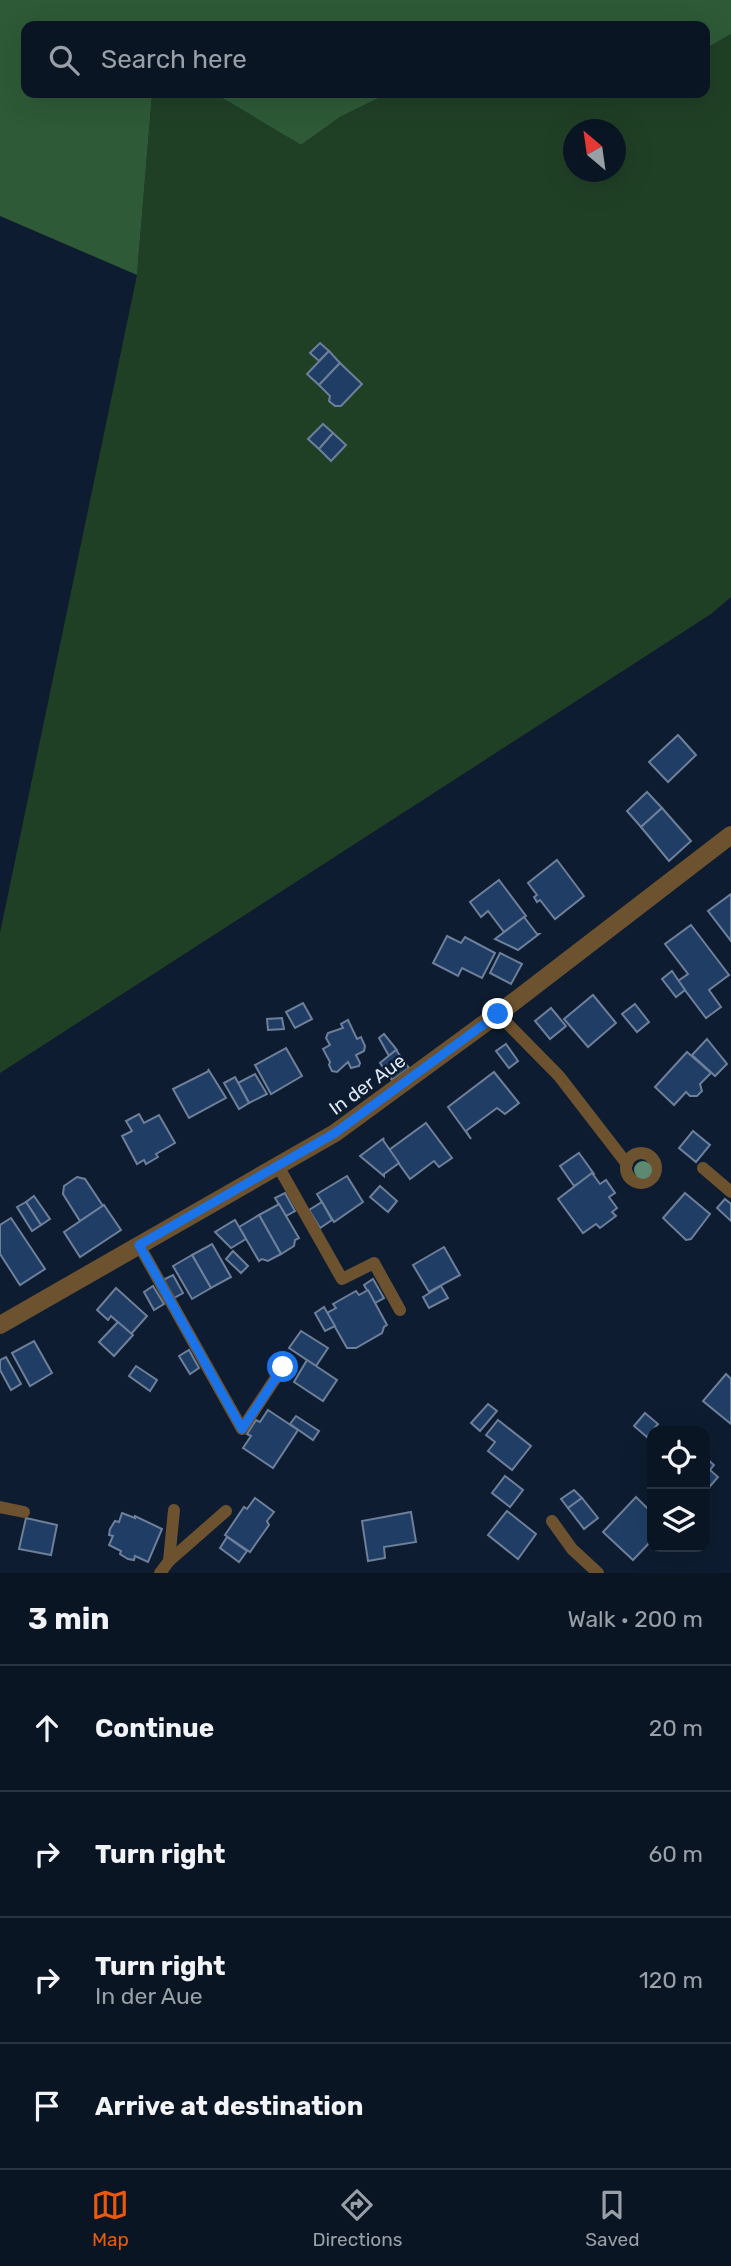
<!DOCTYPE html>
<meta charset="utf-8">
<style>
body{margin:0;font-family:Rubik,sans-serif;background:#182231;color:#f1f3f6}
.controls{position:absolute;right:21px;bottom:21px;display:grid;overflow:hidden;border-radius:14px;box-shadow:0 7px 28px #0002}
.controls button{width:63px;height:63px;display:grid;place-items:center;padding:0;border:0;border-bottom:2px solid #2a3441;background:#0a1524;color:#f1f3f6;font:35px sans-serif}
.compass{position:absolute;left:563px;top:119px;width:63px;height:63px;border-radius:50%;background:#0a1524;box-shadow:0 7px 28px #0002;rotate:331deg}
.stop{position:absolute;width:21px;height:21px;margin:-16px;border:5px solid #1a73e8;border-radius:50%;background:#fff}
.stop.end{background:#1a73e8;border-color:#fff;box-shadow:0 2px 7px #0008}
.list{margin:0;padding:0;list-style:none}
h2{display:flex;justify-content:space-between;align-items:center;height:91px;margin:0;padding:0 28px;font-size:30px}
h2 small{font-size:23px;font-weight:400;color:#999fa6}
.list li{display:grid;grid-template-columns:46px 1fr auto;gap:21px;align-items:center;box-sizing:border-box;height:126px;padding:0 28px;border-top:2px solid #2a3441}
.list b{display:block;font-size:26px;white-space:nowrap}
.list p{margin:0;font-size:23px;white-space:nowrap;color:#999fa6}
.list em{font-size:23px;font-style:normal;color:#999fa6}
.icon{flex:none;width:38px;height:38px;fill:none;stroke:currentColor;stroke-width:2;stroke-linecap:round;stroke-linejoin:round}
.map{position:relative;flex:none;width:731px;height:1573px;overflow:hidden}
.search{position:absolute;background:#0a1524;box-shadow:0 7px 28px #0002;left:21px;right:21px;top:21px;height:77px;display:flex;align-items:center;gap:18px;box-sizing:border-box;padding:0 24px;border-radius:14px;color:#999fa6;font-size:26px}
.sheet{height:595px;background:#0a1524}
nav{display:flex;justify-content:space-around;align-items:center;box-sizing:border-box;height:98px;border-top:2px solid #2a3441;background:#0a1524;font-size:19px;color:#999fa6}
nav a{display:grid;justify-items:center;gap:4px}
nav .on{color:#ea580c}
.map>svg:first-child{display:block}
.green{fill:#204026;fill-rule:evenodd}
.forest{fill:#2e5a37}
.building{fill:#203e65;stroke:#6d7f99;stroke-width:2}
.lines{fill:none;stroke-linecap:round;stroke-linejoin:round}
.lane{stroke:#6c522f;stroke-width:12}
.street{stroke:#6c522f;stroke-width:18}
.tree{fill:#5d8973}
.route{stroke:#1a73e8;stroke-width:9}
.labels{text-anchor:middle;stroke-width:5;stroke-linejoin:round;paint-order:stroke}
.street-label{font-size:19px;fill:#dce6f4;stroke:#0d1c30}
</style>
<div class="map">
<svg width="731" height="1573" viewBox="0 0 731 1573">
<rect width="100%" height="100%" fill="#0d1c30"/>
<path class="green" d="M731,34V597L711,614L0,1073V933L137,275L152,95L214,93L301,145L340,117L389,93H610L620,95L624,93H705V49ZM574,130H616V172H574Z"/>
<g class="forest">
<path d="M0,0H731V34L705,49V26H26V93H178L152,95L137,275L0,216Z"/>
<path d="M214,93H389L340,117L301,145Z"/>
</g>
<g class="building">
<path d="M320,343L329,351L319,361L310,353Z"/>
<path d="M329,351L340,363L319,385L307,374Z"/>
<path d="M340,363L362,384L341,406H335L329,401L330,396L319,385Z"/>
<path d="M323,424L333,433L319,449L308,439Z"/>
<path d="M333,433L346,445L331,461L319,449Z"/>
<path d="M678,735L696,755L668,782L649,762Z"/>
<path d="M647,792L662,808L641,827L627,811Z"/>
<path d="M662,808L691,841L669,861L641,827Z"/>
<path d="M557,860L584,896L555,919L540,900L537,902L534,897L537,895L528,883Z"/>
<path d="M499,880L526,916L504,932L488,911L481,917L470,902Z"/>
<path d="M731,894V941L708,911Z"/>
<path d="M524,917L537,934H539L518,950L495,939Z"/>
<path d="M691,925L729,975L709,990L721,1007L706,1018L678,981L688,974L665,944Z"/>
<path d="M447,936L461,943L465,937L495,953L482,978L462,968L458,976L433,963Z"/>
<path d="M500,953L522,964L511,984L490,973Z"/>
<path d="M672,971L685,990L676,997L662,979Z"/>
<path d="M593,995L616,1023L588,1047L564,1019Z"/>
<path d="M303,1003L312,1019L295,1028L286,1012Z"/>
<path d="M635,1004L649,1022L637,1032L622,1014Z"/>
<path d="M551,1008L566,1026L550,1039L535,1021Z"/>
<path d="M282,1018L284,1029L268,1030L267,1019Z"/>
<path d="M348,1020L357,1039L361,1037L365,1046L364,1051L356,1055L360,1063L359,1066L351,1068L348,1062L337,1072L332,1071L329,1065L330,1062L323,1049L330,1045L326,1038L328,1033L343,1028L341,1024Z"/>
<path d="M384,1034L397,1050L389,1056L379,1038Z"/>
<path d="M707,1039L727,1064L715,1076L692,1055Z"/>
<path d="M506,1044L518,1061L509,1068L496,1051Z"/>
<path d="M286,1048L302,1076L271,1094L255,1065Z"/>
<path d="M396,1050L409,1068L392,1080L380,1063Z"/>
<path d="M687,1052L711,1073L700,1084L702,1091L697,1096H690L686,1092L674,1105L655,1087Z"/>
<path d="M208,1069L226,1098L189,1118L173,1089L209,1071Z"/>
<path d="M494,1072L519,1103L505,1114L497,1108L466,1131L471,1139L448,1107Z"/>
<path d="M255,1074L267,1094L249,1103L238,1083Z"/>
<path d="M235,1077L249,1103L239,1109L224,1083Z"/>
<path d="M139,1114L144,1123L159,1115L175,1143L156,1154L158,1157L146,1164L144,1160L137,1164L122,1136L132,1131L126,1121Z"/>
<path d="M426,1123L452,1158L439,1167L434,1161L410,1179L389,1150Z"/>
<path d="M693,1131L710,1145L696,1162L679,1148Z"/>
<path d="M384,1138L383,1140L399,1163L384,1174V1176L360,1156Z"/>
<path d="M579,1153L594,1174L574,1186L560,1166Z"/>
<path d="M592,1173L600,1184L606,1180L615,1193L609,1197L617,1208L612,1212L616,1216L600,1228L596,1224L583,1233L558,1199Z"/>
<path d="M347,1176L363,1202L334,1222L317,1194Z"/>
<path d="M77,1177L85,1179L103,1206L80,1221L63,1194L64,1186Z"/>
<path d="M380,1186L397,1201L388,1212L370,1197Z"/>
<path d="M285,1193L295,1211L286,1216L275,1198Z"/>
<path d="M685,1193L710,1214L691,1239L686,1240L663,1218Z"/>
<path d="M34,1196L50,1219L41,1225L26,1202Z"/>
<path d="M725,1199L731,1204V1221L717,1208Z"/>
<path d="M26,1202L41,1225L32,1231L17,1207Z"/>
<path d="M322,1202L332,1220L320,1228L309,1210Z"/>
<path d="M279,1204L299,1238L295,1240L294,1246L281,1254L259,1215Z"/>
<path d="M104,1205L121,1230L80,1257L64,1232Z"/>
<path d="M259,1215L281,1254L268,1261L262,1259L259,1261L239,1227Z"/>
<path d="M11,1218L45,1269L20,1285L0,1254V1225Z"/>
<path d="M235,1220L246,1239L231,1248L215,1232Z"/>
<path d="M212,1244L231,1277L211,1288L192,1255Z"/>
<path d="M444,1247L460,1275L429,1292L413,1265Z"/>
<path d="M233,1251L248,1266L241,1273L226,1259Z"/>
<path d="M192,1255L211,1288L192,1299L173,1266Z"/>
<path d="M173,1275L183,1293L174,1298L163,1280Z"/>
<path d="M373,1279L384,1298L375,1303L364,1285Z"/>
<path d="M153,1286L164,1304L154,1310L144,1292Z"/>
<path d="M441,1286L448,1298L429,1308L423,1297Z"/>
<path d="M116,1288L147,1316L131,1334L111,1316L108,1320L97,1310Z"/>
<path d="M368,1290L387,1325L384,1327L382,1333L356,1348H347L327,1313L336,1308L333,1304L356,1291L359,1295Z"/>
<path d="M324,1307L335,1326L325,1331L315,1313Z"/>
<path d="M118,1322L133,1335L114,1356L99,1342Z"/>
<path d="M301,1331L328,1348L316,1366L289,1348Z"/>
<path d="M34,1341L52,1373L30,1386L12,1353Z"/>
<path d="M189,1350L199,1368L190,1374L179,1356Z"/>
<path d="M6,1357L21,1384L11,1390L0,1370V1360Z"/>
<path d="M307,1360L337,1380L323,1401L294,1382Z"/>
<path d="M136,1366L157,1380L150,1391L129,1376Z"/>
<path d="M726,1374L731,1379V1424L703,1401Z"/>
<path d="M488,1404L497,1411L480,1431L471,1423Z"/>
<path d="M268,1410L298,1430L273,1468L243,1448L251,1436L247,1434L256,1420L260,1422Z"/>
<path d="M645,1413L658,1424L647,1437L634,1426Z"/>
<path d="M296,1416L319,1431L313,1440L290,1424Z"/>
<path d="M498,1420L531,1446L512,1470L488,1451L495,1442L486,1435Z"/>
<path d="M705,1457L714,1465L710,1470L718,1477L705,1492Z"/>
<path d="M505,1476L523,1490L510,1507L492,1493Z"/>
<path d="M574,1490L582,1498L568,1508L561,1499Z"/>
<path d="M636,1497L652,1513V1540L633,1560L603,1532Z"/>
<path d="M255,1498L274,1512L267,1521L269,1525L250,1552L225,1535L244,1507L247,1509Z"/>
<path d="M582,1498L598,1518L584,1529L568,1508Z"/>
<path d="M507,1511L536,1534L518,1559L488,1535Z"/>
<path d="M411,1512L416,1542L384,1547L385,1558L368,1561L362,1521Z"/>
<path d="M122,1513L135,1518V1516L162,1529L148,1562L135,1556L134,1560L128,1559L120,1554L121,1551L109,1545L113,1536L109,1535L110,1529L115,1521L119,1522Z"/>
<path d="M26,1518L57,1525L51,1555L19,1549Z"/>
<path d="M227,1537L247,1551L239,1562L220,1548Z"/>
</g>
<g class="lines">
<g class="lane">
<path d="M498,1014L559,1076L627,1164"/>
<circle cx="641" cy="1168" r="15"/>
<path d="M278,1166L342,1279L374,1263L400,1310"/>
<path d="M703,1168L731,1192"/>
<path d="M139,1245L242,1429L283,1367"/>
<path d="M0,1507L24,1512"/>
<path d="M552,1521L572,1549L598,1573"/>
<path d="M169,1561L226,1511"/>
<path d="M160,1573L169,1561L174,1510"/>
</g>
<path class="street" d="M0,1325L335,1133L507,1007L731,835"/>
</g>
<circle class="tree" cx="643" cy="1170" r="9"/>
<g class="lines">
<path class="route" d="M283,1367L242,1429L139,1245L335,1133L498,1014"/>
</g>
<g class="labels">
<g class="street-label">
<text transform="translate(367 1084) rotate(-36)" y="7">In der Aue</text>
</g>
</g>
</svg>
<div class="controls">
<button><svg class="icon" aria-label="locate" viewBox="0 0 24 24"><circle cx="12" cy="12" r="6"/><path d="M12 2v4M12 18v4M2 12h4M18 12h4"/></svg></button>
<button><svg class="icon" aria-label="layers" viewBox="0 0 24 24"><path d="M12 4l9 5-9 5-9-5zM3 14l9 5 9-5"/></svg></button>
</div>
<svg class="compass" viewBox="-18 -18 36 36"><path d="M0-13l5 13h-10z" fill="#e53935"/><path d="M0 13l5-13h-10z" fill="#999fa6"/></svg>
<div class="stop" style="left:283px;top:1367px"></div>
<div class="stop end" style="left:498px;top:1014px"></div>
<div class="search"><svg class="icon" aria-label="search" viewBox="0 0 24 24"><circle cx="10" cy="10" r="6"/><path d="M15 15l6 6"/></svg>Search here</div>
</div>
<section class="sheet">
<h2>3 min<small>Walk · 200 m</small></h2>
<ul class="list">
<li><svg class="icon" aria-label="ahead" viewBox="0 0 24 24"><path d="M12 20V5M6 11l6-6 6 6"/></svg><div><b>Continue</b></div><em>20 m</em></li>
<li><svg class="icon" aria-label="right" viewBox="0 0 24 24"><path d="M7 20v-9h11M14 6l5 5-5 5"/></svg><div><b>Turn right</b></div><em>60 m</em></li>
<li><svg class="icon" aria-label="right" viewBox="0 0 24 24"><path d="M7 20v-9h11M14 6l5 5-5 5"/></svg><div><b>Turn right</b><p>In der Aue</p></div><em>120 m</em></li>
<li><svg class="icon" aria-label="arrive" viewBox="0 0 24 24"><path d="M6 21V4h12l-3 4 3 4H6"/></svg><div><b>Arrive at destination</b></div></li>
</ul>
</section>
<nav>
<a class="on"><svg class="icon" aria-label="map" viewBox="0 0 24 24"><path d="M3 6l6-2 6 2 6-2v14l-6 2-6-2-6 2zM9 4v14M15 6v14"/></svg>Map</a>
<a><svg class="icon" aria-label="directions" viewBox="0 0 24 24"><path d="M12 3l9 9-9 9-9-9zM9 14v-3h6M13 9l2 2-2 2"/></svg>Directions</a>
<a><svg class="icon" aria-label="saved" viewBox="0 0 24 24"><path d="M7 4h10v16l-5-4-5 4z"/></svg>Saved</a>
</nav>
